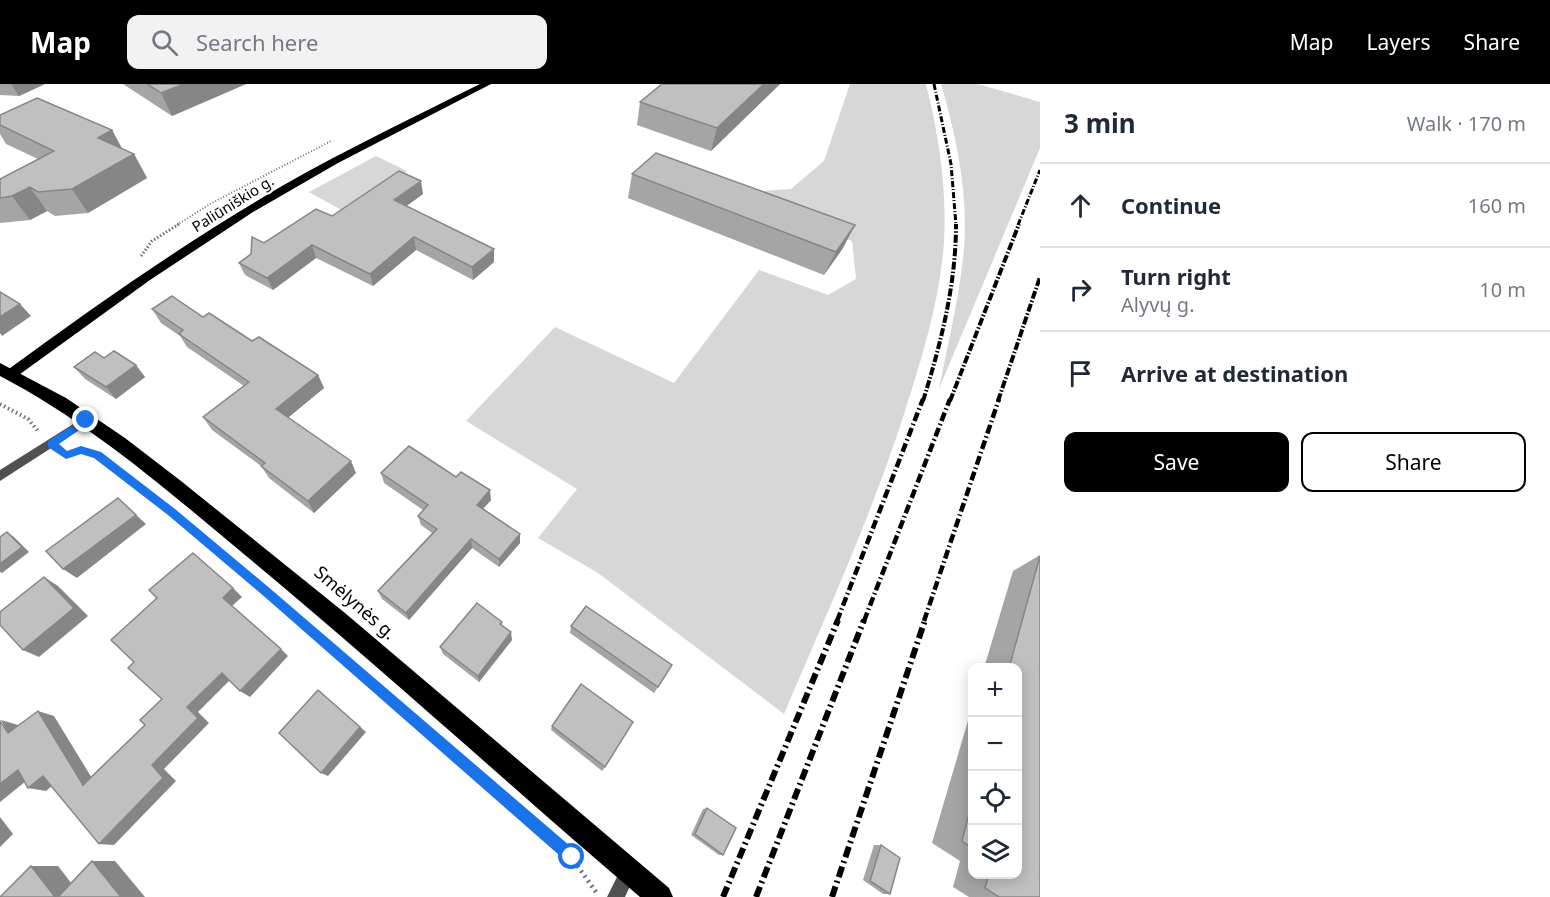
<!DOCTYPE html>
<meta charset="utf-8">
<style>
body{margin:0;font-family:"Noto Sans",sans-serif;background:#f2f2f3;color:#1f2937}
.controls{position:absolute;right:18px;bottom:18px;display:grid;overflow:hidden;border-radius:12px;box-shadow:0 3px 15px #0003}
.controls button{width:54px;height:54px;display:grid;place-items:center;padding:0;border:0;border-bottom:2px solid #e0e1e3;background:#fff;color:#1f2937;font:30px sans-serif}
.stop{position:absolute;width:18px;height:18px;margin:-14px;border:4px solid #1a73e8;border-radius:50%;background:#fff}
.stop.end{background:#1a73e8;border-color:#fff;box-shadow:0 2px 6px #0008}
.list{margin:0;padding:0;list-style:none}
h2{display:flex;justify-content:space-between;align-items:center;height:78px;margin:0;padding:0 24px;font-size:26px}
h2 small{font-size:20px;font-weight:400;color:#747a83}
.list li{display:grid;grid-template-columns:39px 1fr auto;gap:18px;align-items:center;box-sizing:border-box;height:84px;padding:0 24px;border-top:2px solid #e0e1e3}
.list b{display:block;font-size:22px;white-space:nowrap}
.list p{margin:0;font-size:20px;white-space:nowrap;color:#747a83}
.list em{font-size:20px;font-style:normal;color:#747a83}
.actions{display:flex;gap:12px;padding:18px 24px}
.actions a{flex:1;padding:14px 0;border:2px solid #000;border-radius:12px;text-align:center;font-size:21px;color:#000}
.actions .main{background:#000;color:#fff}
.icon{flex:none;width:33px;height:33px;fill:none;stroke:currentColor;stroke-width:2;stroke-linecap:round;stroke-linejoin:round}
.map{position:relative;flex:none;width:1040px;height:813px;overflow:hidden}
header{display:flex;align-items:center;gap:36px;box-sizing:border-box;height:84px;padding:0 30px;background:#000;color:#fff}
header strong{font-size:28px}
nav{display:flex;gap:33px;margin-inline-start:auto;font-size:21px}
.search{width:420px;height:54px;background:#f2f2f3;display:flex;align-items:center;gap:15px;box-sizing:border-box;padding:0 21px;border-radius:12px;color:#747a83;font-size:22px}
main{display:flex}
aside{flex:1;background:#fff}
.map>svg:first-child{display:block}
.green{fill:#d7d7d7}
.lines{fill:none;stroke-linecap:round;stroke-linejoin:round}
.path-far3{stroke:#727272;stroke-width:2;stroke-dasharray:1 2;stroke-linecap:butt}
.path-far2{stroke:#727272;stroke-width:3;stroke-dasharray:1.5 2;stroke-linecap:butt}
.path-far1{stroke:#727272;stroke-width:4;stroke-dasharray:1.5 3;stroke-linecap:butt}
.path{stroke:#727272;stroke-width:4.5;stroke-dasharray:2 4;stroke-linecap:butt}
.street{fill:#505050;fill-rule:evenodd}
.primary{fill:#000;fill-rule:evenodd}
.highway{fill:#000;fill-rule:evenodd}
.rail-far3{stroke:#000;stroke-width:3;stroke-dasharray:6 2 1 2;stroke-linecap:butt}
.rail-far2{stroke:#000;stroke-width:4;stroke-dasharray:8 2 1.5 2;stroke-linecap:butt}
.rail-far1{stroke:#000;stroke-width:4.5;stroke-dasharray:9 3 1.5 3;stroke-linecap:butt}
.rail{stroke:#000;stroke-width:6;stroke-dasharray:11 4 2 4;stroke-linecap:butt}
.wall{fill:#a5a5a5}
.shaded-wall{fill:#868686}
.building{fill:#c0c0c0;stroke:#868686;stroke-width:1.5}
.route{fill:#1a73e8}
.labels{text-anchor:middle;stroke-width:4.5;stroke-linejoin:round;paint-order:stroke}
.far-street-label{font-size:15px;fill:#000;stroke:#fff}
.street-label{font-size:18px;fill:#000;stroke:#fff}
</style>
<header>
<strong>Map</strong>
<div class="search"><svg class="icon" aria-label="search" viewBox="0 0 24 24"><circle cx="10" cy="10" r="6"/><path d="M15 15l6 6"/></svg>Search here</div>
<nav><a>Map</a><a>Layers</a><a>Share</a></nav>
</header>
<main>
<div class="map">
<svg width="1040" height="813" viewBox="0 0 1040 813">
<rect width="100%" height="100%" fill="#fff"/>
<g class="green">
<path d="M850,0H926C939,51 947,105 944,158C940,216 922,274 904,330C871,433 826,531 784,630L598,489L538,454L577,405L466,337L555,243L674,299L759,186L828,211L856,195L852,157L784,131L747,108L791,105L824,77Z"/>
<path d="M941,0H978L1040,18V64L939,305C947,264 957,223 962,182C971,122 958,58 941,0Z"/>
<path d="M376,72L407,87L343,127L309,108Z"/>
</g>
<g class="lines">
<path class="path-far3" d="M177,141L210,120L331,57"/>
<path class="path-far2" d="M141,172L152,157L179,140"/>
<g class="path-far1">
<path d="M0,320L28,335L38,347"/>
<path d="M74,368L81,366L96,371"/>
</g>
<path class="path" d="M574,777L596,808"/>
<g class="street">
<path d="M86,332L90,333L92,336L90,339L0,397V386Z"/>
<path d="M629,779L635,781L637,787L625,813H607L623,781Z"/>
</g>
<path class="primary" d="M480,0H491L338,79L253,128L150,196L16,293H6L4,290L6,287C96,221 186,158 282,102C347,65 414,33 480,0Z"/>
<path class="highway" d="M0,279L66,314L125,354L181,397L345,529L669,804L673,813H640C508,700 379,582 245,471C167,406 90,339 0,292Z"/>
<g class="rail-far3">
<path d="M934,0L951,80L956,141"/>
<path d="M1018,141L1040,86"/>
</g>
<g class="rail-far2">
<path d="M923,317C941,259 956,201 956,140"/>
<path d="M950,317L1019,140"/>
<path d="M998,317L1040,193"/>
</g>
<g class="rail-far1">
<path d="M837,537L923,315"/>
<path d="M864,537L950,315"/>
<path d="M924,537L999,315"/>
</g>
<g class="rail">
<path d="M723,813L838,536"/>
<path d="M756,813L864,536"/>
<path d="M832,813L925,536"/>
</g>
</g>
<g class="wall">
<path d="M0,0H45L19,12L0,11Z"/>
<path d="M123,0H246L172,32Z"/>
<path d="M662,0H780L711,67L637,41L640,18Z"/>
<path d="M0,31L112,46L122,65L134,70L147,94L88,129L55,132L47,127L30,136L0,139V95L38,75L6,60L0,50Z"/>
<path d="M632,90L843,164L824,191L628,114Z"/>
<path d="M423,110L406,122L494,178L473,196L416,166L373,202L316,174L273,206L245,191L239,179L332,132Z"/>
<path d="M152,225L203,233L318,291L324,304L288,333L356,389L314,429L269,394L261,382L212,346L203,333L244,302L187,263L180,252L161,239Z"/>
<path d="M104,274L145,293L116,315L85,295L74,283Z"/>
<path d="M381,389L491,416L483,425L520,459L499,483L472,464L409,536L382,515L378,507L432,449L421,441L418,432L423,426L384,399Z"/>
<path d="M1040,471V813H969L953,803L960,777L932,759L972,623V790H1017V584H984L1013,487Z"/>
<path d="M502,538V542L512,556L479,598L443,570L440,563Z"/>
<path d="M571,542L658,603L654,609L570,549Z"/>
<path d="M552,642L605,683L602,687L551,646Z"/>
<path d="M707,724L723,771H719L691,751L703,725Z"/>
<path d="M874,761H881L890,810H883L863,796Z"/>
</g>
<g class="shaded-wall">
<path d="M11,0H45L19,12Z"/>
<path d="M184,0H246L172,32L161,9Z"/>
<path d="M764,0H780L711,67L717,44Z"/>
<path d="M112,46L125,70L98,54Z"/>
<path d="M134,70L147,94L88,129L72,105Z"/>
<path d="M421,97L423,110L397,129L394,116Z"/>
<path d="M30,103L47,127L30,136L12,112Z"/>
<path d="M855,141L843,164L824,191L836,168Z"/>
<path d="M414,153L416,166L373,202L370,190Z"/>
<path d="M312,161L316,174L273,206L267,194Z"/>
<path d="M494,165V178L473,196L472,183Z"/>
<path d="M20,220L31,232L2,252L0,249V233Z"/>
<path d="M136,281L145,293L116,315L106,303Z"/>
<path d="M318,291L324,304L283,338L276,325Z"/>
<path d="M351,377L356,389L314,429L308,417Z"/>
<path d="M490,406L491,416L478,430L477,421Z"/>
<path d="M118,414L146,440L77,494L63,485Z"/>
<path d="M7,448L14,453L29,468L2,489L0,488V480Z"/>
<path d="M520,450V459L499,483V475Z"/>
<path d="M471,455L472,464L409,536L406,529Z"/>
<path d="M44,493L58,502L88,532L39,573L23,566Z"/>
<path d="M233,504L242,513L232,522L223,514Z"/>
<path d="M511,548L512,556L479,598L478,592Z"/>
<path d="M281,565L288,572L250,613L240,607Z"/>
<path d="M222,589L231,595L198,628L209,639L164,685L176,697L114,761L99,760L152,681L187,623Z"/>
<path d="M318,606L366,648L328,692L321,689Z"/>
<path d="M38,627L54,632L98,704L83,701Z"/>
<path d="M1,636L18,641L26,654L8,649Z"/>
<path d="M18,686L36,689L0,718V700Z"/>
<path d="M43,692L60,695L46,707L28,704Z"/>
<path d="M0,733L13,750L0,763Z"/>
<path d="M92,777H115L145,813H121Z"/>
<path d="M31,782H58L82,813H55Z"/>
</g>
<g class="building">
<path d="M147,0H184L161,9Z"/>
<path d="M662,0H764L717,44L640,18Z"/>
<path d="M37,14L112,46L98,54L134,70L72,105L38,108L30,103L12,112L0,114V95L54,67L0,41V31Z"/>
<path d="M656,69L855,141L836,168L632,90Z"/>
<path d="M399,87L421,97L394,116L494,165L472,183L414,153L370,190L312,161L267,194L239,179L251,170L252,153L264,159L316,125L332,132Z"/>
<path d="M0,208L20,220L0,233Z"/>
<path d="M172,212L203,233L209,229L252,257L259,253L318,291L276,325L351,377L308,417L261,382L265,379L203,333L249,298L179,250L183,246L152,225Z"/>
<path d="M114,267L136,281L106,303L74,283L95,268L104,274Z"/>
<path d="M409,362L456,393L461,388L490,406L477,421L520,450L499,475L471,455L406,529L378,507L437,445L418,432L428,421L381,389Z"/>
<path d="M118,414L136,431L63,485L46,467Z"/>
<path d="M7,448L22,463L0,480V453Z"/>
<path d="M193,469L233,504L223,514L281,565L240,607L222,589L187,623L198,634L152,681L163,694L99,760L43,692L28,704L18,686L0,700V637L8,649L38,627L83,701L145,641L140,636L162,615L128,584L134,578L111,556L157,514L149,506Z"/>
<path d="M1040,472V813H999L985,804L989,790H1017V584H1009Z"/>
<path d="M44,493L74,524L23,566L0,541V528Z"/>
<path d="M477,519L502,538L500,540L511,548L478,592L440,563Z"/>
<path d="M586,522L672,581L658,603L571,542Z"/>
<path d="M581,600L633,638L605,683L552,642Z"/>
<path d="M318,606L360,643L321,689L279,649Z"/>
<path d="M972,718V764L962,757Z"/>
<path d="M707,724L736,744L723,771L695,750Z"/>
<path d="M881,761L900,774L890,810L870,797Z"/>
<path d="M92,777L121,813H58Z"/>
<path d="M31,782L55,813H0Z"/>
</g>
<path class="route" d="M86,333L89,334V339L59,360L67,367L81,362L101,368L175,425L273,507L577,768L579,773L577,778L572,780L567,778L266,514L168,431L94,374L81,370L66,375L48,363V357Z"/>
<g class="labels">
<g class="far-street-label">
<text transform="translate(233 120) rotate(-32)" y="5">Paliūniškio g.</text>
</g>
<g class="street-label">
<text transform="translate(355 519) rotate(41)" y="6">Smėlynės g.</text>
</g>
</g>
</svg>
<div class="controls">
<button>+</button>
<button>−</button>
<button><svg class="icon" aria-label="locate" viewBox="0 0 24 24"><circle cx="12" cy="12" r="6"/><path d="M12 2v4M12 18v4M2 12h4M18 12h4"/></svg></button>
<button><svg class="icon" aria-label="layers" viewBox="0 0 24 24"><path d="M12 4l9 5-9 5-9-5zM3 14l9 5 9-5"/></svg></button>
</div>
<div class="stop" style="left:572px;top:773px"></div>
<div class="stop end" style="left:86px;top:336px"></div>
</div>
<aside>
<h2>3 min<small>Walk · 170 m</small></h2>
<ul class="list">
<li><svg class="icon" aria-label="ahead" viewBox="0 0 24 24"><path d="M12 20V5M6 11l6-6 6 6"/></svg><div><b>Continue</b></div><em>160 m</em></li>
<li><svg class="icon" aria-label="right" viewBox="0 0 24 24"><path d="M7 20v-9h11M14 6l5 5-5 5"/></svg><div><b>Turn right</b><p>Alyvų g.</p></div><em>10 m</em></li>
<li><svg class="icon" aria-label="arrive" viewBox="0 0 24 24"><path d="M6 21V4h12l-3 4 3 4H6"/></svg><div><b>Arrive at destination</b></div></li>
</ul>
<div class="actions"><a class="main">Save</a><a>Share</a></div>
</aside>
</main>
